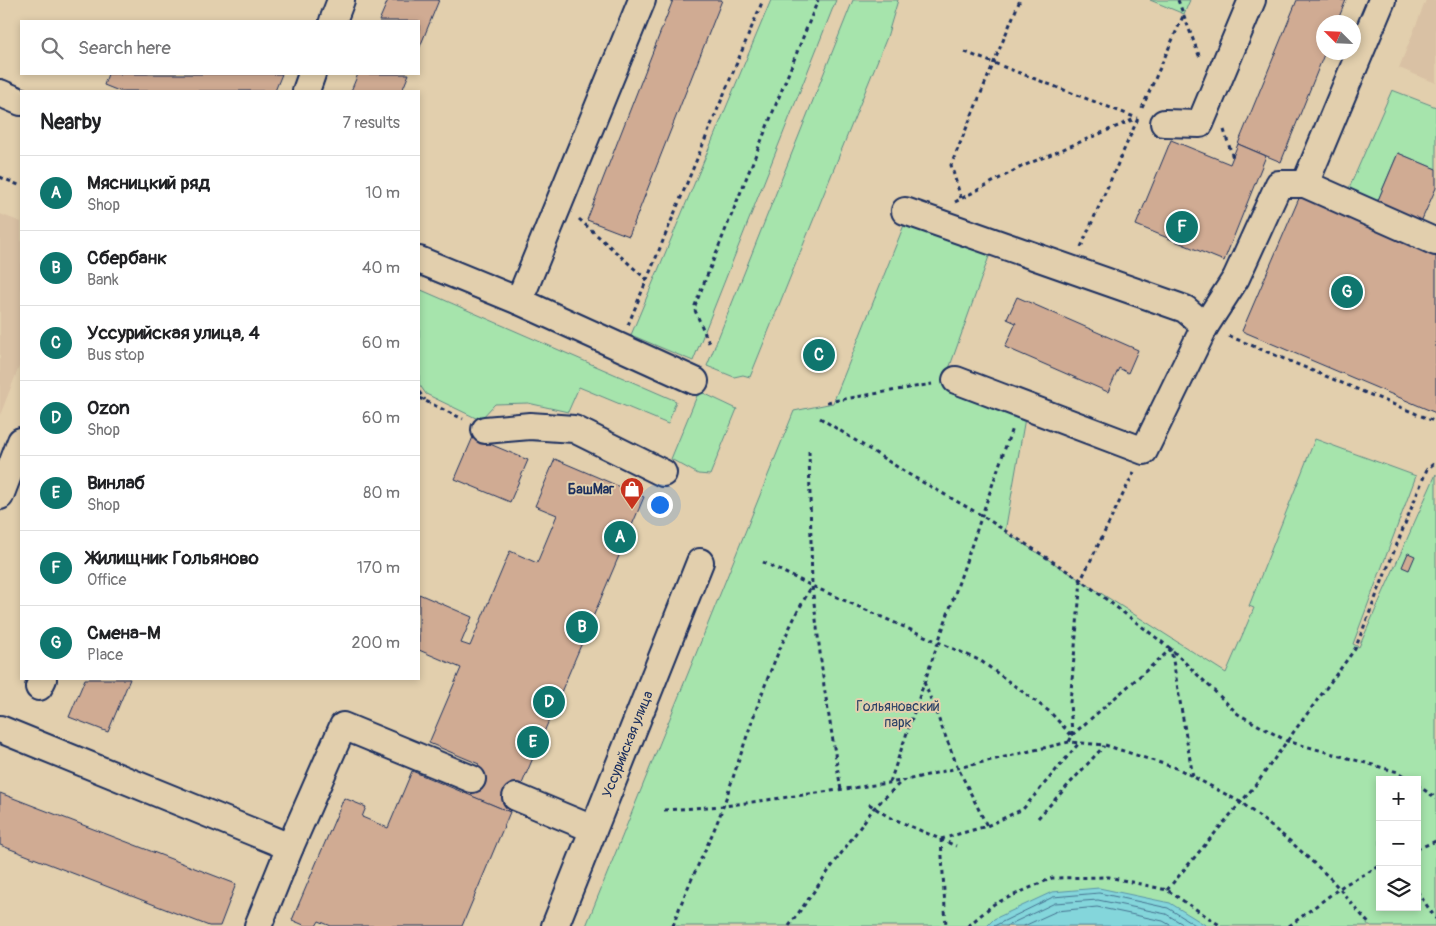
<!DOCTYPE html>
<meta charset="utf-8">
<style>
body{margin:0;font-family:Pangolin,sans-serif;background:#f6f6f6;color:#202124}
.controls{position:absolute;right:15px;bottom:15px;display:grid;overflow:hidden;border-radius:0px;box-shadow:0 2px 8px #0003}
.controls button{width:45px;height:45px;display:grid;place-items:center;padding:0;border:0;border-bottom:1px solid #e0e0e0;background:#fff;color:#202124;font:25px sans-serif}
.compass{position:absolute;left:1316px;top:15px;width:45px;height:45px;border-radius:50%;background:#fff;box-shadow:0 2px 8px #0003;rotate:294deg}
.you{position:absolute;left:659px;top:504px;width:18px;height:18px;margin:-12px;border:4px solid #fff;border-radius:50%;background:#1a73e8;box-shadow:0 0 0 8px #1a73e833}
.badge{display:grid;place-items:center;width:32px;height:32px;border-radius:50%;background:#0f766e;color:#fff;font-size:16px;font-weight:700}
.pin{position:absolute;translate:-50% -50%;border:2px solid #fff;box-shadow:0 1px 5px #0006}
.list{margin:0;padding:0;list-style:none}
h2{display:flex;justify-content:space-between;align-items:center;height:65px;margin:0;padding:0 20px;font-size:21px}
h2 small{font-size:16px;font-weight:400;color:#757577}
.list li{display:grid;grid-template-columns:32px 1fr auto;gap:15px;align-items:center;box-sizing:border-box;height:75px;padding:0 20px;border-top:1px solid #e0e0e0}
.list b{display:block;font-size:19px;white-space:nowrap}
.list p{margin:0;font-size:16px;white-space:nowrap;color:#757577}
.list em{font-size:16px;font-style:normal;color:#757577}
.icon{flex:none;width:28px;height:28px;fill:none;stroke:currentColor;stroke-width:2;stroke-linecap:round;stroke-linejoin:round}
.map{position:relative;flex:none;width:1436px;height:926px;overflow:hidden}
.search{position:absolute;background:#fff;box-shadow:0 2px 8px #0003;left:20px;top:20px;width:400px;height:55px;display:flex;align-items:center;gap:12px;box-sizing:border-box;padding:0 18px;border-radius:0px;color:#757577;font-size:19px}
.panel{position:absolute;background:#fff;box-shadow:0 2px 8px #0003;left:20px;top:90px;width:400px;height:590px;border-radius:0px}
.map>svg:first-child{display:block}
.built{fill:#d9c1a4}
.green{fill:#a6e4ac;stroke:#608a85;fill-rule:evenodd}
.water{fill:#84d6db;stroke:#5a93a9}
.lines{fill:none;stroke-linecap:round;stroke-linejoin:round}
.shore{stroke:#457290;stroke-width:1}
.building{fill:#d0ab93;stroke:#1b2f5e}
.minor-casing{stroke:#1b2f5e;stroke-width:30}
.path{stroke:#1b2f5e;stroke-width:3;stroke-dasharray:4 4;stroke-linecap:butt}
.minor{stroke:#e2cfad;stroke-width:26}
.labels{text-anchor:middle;stroke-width:4;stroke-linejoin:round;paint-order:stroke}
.poi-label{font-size:14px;font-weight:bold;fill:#1b2f5e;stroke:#e2cfad;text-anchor:end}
.park-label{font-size:14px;fill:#294166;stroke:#e2cfad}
.street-label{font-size:14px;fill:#1b2f5e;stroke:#e2cfad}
</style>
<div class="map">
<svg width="1436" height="926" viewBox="0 0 1436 926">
<rect width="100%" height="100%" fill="#e2cfad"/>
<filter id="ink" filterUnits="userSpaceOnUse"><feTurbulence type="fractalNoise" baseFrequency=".02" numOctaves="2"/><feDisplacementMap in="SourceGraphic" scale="10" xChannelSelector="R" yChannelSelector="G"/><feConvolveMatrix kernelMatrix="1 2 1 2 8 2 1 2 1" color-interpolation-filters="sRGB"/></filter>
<g filter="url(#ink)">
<g class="built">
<path d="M1426,0H1436V83L1399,68Z"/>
<path d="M0,214L21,222V362L0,415Z"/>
</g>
<g class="green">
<path d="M771,0H836L693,361L631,335Z"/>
<path d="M853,0H898L887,37L750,377L743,375L734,377L707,366Z"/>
<path d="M1150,0H1190L1184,14Z"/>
<path d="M1392,90L1436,107V169L1398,153L1376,205L1347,193Z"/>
<path d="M908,215L992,248L944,383L1025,418L1005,532L1226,673L1254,608L1249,606L1315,439L1416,476L1353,644L1359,647L1436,474V926H586L794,411L833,403ZM1380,780H1417V907H1380Z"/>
<path d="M419,289L676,401L668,424L579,387L568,412L528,403L495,404L480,420L426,394L419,384Z"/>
<path d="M699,391L737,409L710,475L698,474L671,459Z"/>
</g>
<path class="water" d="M1099,888L1170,903L1207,926H987L994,919L1052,892Z"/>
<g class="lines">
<g class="shore">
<path d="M994,926L1053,897L1099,893L1168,908L1197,926"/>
<path d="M1006,926L1055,903L1098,900L1166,914L1186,926"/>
<path d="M1024,926L1057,911L1097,907L1163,921L1172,926"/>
</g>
</g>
<g class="building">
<path d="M388,0H439L419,49V21H379Z"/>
<path d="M673,0H722L629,236L587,220Z"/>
<path d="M1297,0H1346L1337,22H1324L1325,52L1281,162L1238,144Z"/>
<path d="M108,74H282L275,91H119L104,85Z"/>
<path d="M358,74H409L402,91H351Z"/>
<path d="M1171,140L1230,164L1238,144L1266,156L1224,261L1136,225Z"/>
<path d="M1398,153L1436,169V188L1420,224L1376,205Z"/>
<path d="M1300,196L1436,254V413L1242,331Z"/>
<path d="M1017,297L1138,350L1128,373L1119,368L1108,392L1005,347L1016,323L1007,319Z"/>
<path d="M473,437L528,460L510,502L455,479Z"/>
<path d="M555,459L644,497L510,812L466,794L479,764L429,743L461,668L419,650V594L472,617L461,643L470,646L510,551L537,563L557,515L535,506Z"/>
<path d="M1408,553L1415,556L1409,570L1402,567Z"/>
<path d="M85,679H130L108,732L69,717Z"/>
<path d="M412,771L510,812L462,926H331L319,921L316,926H306L292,920L344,798L366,807L362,817L388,828Z"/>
<path d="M0,793L236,884L220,926H209L0,845Z"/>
</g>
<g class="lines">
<g class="minor-casing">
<g id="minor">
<path d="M333,21L341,0"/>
<path d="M306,91L312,74"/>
<path d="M0,93L21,102"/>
<path d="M1164,123L1200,124L1252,0"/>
<path d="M1305,184L1436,242"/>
<path d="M905,211L1185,309L1205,326"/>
<path d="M419,260L519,301L695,381"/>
<path d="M519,301L642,0"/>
<path d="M956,380L1144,451L1205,326L1236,278L1279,184H1305L1382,0"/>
<path d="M485,430L530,426L574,429L663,473"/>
<path d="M0,496L21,441"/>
<path d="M39,687L43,679"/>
<path d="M0,729L290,847L258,926"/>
<path d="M516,797L593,829"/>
<path d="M290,847L343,726L472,779"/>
<path d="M555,926L700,562"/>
</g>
</g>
<g class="path">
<path d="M1178,0L1200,58"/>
<path d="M965,52L1137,118"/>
<path d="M1142,108L1184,14"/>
<path d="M1224,130L1233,158"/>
<path d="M0,177L21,186"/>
<path d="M961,198L951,165L1020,0"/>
<path d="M955,202L1023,166L1137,118"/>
<path d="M579,219L647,280"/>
<path d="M1081,247L1139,116"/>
<path d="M628,325L763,0"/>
<path d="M1229,336L1436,422"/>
<path d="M709,343L694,308L818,0"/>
<path d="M419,392L425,400"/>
<path d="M419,398L463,419"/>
<path d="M827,402L932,384"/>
<path d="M820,418L910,475L981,515L1081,580L1171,649L1238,714L1287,741L1398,772L1409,780"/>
<path d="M809,451L812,586L824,686L841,790"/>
<path d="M763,562L812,586L981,661L1050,712L1072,736L1069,742"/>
<path d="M924,682L958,768L987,826"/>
<path d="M1072,735L1070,702L1081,580L1134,472"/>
<path d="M1072,735L1171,649L1193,777"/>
<path d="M890,782L1012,428"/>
<path d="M1417,785L1436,798"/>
<path d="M869,804L887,816L956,846"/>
<path d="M664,810L724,806L902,781"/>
<path d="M1038,818L1104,746"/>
<path d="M941,839L987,826L1023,809L1079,743"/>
<path d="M941,839L946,926"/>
<path d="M1417,849L1436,841"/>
<path d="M1167,890L1258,782L1287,741L1355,649L1427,469L1436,462"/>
<path d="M1417,891L1436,919"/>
<path d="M673,926C687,883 710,845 724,804C750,729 771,654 812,586"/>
<path d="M789,926L873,809L902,781L1069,742L1105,745L1179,769L1242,803L1291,842L1331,879L1371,926"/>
<path d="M968,926L994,904L1052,878L1109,877L1167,890L1221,926"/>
<path d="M1289,926L1344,885L1380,866"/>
</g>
<use href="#minor" class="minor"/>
</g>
</g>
<defs>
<g id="shop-pin" transform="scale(1.25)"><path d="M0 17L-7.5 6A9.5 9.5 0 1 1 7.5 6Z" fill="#c8321e" stroke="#e2cfad"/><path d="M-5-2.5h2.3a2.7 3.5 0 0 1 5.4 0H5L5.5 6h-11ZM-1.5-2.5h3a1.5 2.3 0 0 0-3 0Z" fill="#fff"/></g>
</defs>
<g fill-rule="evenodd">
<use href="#shop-pin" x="632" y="489"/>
</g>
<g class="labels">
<g class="poi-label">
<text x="614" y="494">БашМаг</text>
</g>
<g class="park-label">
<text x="898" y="711">Гольяновcкий<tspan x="898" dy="16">парк</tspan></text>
</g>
<g class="street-label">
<text transform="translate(627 744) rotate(-68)" y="5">Уссурийская улица</text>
</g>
</g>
</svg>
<div class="controls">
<button>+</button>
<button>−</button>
<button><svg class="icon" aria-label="layers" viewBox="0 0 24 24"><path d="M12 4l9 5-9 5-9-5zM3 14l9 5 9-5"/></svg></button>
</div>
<svg class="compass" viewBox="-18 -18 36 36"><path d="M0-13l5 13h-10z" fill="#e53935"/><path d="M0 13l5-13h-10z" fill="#757577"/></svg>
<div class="you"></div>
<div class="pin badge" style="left:620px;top:537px">A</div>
<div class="pin badge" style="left:582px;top:627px">B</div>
<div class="pin badge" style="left:819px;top:355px">C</div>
<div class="pin badge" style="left:549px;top:702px">D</div>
<div class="pin badge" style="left:533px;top:742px">E</div>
<div class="pin badge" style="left:1182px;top:227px">F</div>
<div class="pin badge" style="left:1347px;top:292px">G</div>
<div class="search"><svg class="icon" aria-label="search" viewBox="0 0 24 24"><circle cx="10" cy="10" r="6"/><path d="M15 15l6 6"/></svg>Search here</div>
<section class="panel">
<h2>Nearby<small>7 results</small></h2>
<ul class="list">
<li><span class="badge">A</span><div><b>Мясницкий ряд</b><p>Shop</p></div><em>10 m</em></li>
<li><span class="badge">B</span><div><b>Сбербанк</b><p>Bank</p></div><em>40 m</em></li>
<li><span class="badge">C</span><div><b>Уссурийская улица, 4</b><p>Bus stop</p></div><em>60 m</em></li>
<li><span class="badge">D</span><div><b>Ozon</b><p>Shop</p></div><em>60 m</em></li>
<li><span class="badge">E</span><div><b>Винлаб</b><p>Shop</p></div><em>80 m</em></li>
<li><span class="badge">F</span><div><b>Жилищник Гольяново</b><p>Office</p></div><em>170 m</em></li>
<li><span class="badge">G</span><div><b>Смена-М</b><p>Place</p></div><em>200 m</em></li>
</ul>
</section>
</div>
